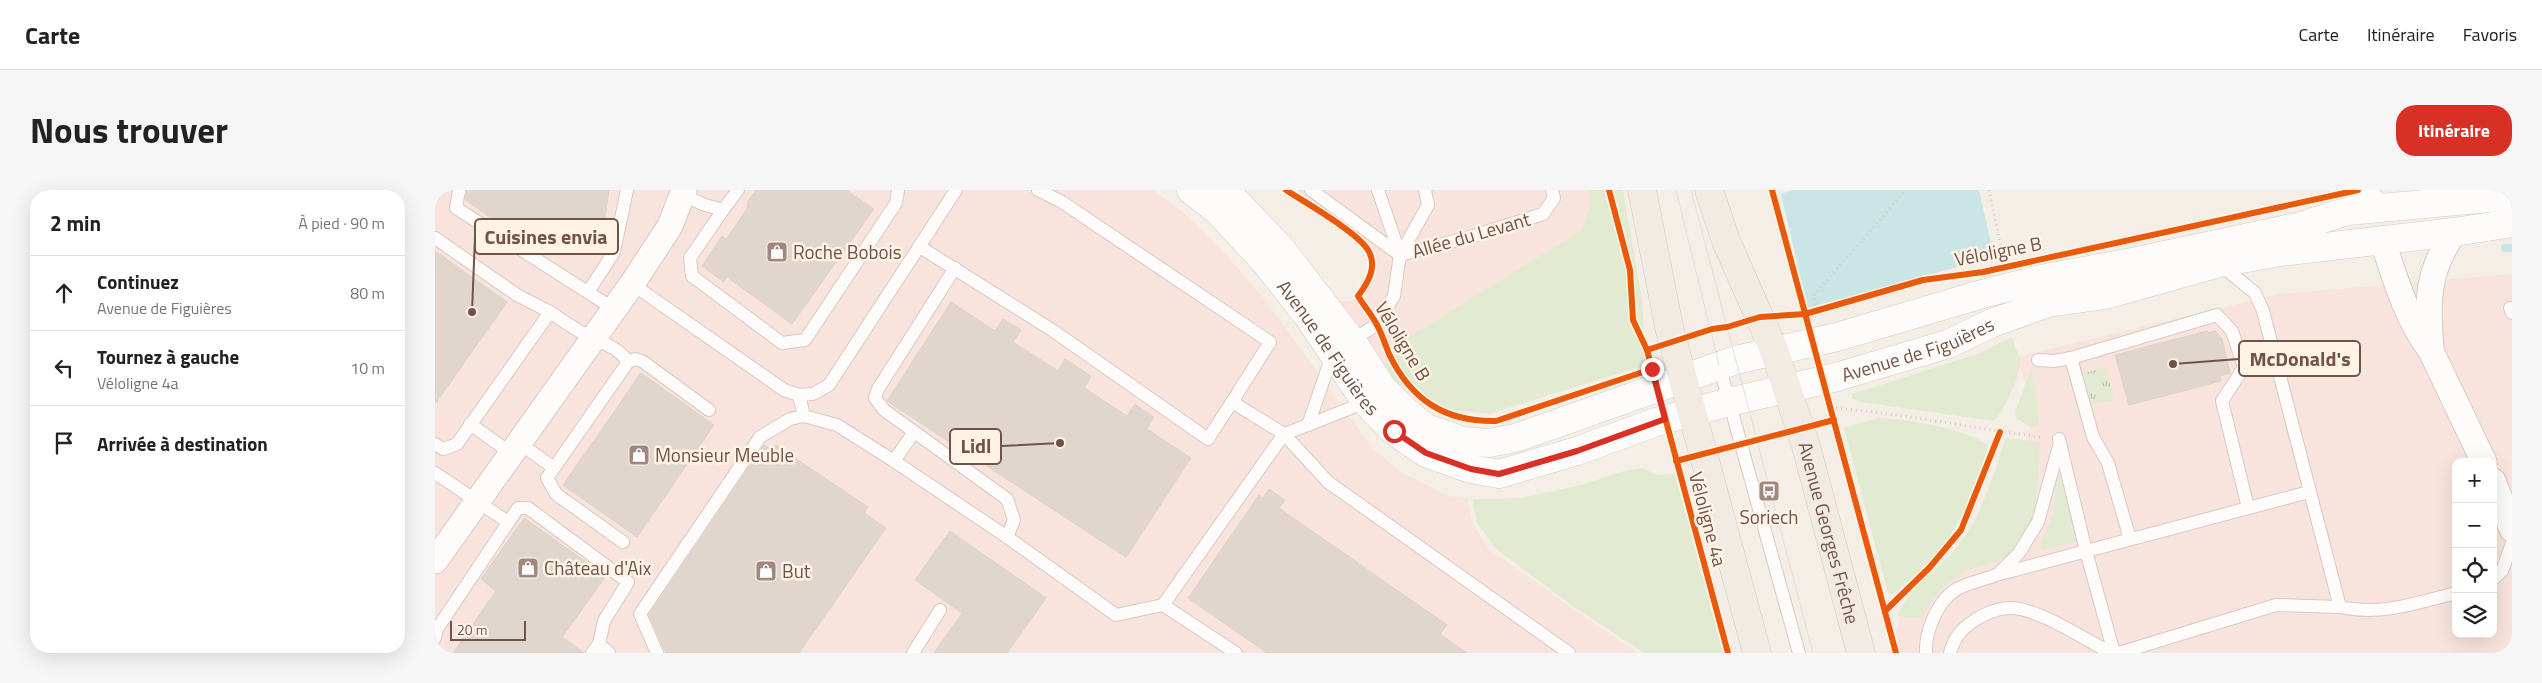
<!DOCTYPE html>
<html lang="fr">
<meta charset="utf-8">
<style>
body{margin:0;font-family:"Titillium Web",sans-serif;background:#f6f6f6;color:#222}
.controls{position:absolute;right:15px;bottom:15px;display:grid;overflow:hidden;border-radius:10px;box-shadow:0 5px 20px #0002}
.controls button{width:45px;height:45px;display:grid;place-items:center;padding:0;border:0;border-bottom:1px solid #e0e0e0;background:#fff;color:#222;font:25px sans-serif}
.scale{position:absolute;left:15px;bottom:12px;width:76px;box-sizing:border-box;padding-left:5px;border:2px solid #715348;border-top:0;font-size:14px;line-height:18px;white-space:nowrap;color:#715348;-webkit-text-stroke:4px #fff3e6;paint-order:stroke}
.stop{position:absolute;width:15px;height:15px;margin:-11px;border:4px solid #d93025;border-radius:50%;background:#fff}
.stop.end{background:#d93025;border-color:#fff;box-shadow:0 1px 5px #0008}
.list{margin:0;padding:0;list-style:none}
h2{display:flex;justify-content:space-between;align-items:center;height:65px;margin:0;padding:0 20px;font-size:21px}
h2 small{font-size:16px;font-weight:400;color:#767676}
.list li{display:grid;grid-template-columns:32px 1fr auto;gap:15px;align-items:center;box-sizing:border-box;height:75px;padding:0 20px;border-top:1px solid #e0e0e0}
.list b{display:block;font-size:19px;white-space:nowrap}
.list p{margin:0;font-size:16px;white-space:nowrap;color:#767676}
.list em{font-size:16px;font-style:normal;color:#767676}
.icon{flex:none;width:28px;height:28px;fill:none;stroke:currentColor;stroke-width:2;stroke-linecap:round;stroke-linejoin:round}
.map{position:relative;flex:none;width:2077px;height:463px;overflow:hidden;border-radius:20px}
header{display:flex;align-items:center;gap:30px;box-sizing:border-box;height:70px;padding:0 25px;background:#fff;border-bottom:1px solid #e0e0e0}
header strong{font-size:24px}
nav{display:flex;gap:28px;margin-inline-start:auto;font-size:18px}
.intro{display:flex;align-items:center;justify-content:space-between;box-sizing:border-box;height:120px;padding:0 30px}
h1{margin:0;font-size:35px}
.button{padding:12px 22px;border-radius:20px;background:#d93025;color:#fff;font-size:18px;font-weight:700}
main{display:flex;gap:30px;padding:0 30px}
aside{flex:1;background:#fff;border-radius:20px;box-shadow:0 5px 20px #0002}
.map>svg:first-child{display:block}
.commercial{fill:#f8e4dc;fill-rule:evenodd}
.green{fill:#e2ebd1}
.park{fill:url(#park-tufts)}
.water{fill:#c9e5e5}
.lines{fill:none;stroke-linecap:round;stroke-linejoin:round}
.stream{stroke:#c9e5e5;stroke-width:8}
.building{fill:#e1d6ce;stroke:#ded1c9}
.service-casing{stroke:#d6cbc5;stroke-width:14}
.minor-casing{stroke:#d6cbc5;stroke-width:27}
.tertiary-casing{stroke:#d6cbc5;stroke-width:29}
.secondary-casing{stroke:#d6cbc3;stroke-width:29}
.primary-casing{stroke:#d4c9c4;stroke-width:29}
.path{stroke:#d7ccc8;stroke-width:3;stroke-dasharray:1 4;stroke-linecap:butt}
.service{stroke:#fefcfb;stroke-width:12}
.minor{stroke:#fefcfb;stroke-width:25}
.tertiary{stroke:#fefcfb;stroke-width:28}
.secondary{stroke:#fefcfb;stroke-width:28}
.primary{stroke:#f2ebe3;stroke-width:28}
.tram{stroke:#e3e0e3;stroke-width:1}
.cycleway-casing{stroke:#fff3e6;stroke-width:9}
.cycleway{stroke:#e8590c;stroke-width:6}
.route{stroke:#d93025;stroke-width:6}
.labels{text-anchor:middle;stroke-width:5;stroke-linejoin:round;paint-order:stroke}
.street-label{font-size:19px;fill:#715348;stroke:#fff3e6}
.poi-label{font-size:19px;fill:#715348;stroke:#fff3e6;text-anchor:start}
.leader{fill:none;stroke:#715348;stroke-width:2}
.callout-dot{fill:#715348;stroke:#fff3e6;stroke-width:2}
.callout{fill:#fff3e6;stroke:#715348;stroke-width:2}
.callout-label{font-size:20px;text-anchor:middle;font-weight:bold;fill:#715348}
</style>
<header>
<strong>Carte</strong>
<nav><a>Carte</a><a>Itinéraire</a><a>Favoris</a></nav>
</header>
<div class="intro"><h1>Nous trouver</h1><a class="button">Itinéraire</a></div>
<main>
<aside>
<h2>2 min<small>À pied · 90 m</small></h2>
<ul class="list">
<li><svg class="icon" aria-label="ahead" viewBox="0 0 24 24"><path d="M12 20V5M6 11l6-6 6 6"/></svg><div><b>Continuez</b><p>Avenue de Figuières</p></div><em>80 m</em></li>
<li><svg class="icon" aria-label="left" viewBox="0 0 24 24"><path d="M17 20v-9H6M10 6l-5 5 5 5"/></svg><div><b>Tournez à gauche</b><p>Véloligne 4a</p></div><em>10 m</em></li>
<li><svg class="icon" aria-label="arrive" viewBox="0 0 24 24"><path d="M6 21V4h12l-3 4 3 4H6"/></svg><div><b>Arrivée à destination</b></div></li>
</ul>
</aside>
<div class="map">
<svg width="2077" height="463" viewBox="0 0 2077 463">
<defs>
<pattern id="park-tufts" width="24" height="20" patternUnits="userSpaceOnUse" patternTransform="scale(1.25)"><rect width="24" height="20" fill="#e2ebd1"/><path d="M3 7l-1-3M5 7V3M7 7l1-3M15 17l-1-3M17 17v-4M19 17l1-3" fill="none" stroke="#bcc1ac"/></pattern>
</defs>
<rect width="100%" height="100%" fill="#f5eee6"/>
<g class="commercial">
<path d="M0,0H718L749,23L794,68L831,111L937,258L966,282L1013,306L1032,308L1038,335L1055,360L1202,463H0Z"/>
<path d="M861,0H1153L1156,12L1147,40L950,182L902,112L917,111L930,104L942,84L939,62L926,47Z"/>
<path d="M2077,84V463H1454L1470,413L1567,362L1598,219L1582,167L1844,104ZM2021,272H2058V444H2021Z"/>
</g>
<g class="green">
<path d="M1153,0H1188L1207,110L1211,175L1054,224L991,217L950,182L953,160L1147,40L1156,12Z"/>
<path d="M1577,147C1579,155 1583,162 1585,170C1587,182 1568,225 1558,231L1425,212L1417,208V204L1542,164Z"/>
<path d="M1596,178L1602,209L1604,235L1596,237L1582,229L1580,223Z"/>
<path d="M1442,228C1467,228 1533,239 1552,255V260C1542,289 1532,320 1515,346C1502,368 1477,387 1458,404L1453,403L1409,238Z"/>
<path d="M1571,248L1605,252C1603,289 1606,336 1575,363C1562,374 1544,375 1530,382C1510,391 1497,410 1486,428L1462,426C1475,394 1509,377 1529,348C1549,319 1559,281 1571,248Z"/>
<path d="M1208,278L1221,285L1240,284L1288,463H1210L1139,417L1061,359L1042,333L1037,309L1087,308L1150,294L1189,281Z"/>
<path d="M1623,279L1643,348L1640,352L1607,360L1605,357L1619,322Z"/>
</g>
<path class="park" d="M1671,177L1679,210L1657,215L1648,183Z"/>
<path class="water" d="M1357,0H1544L1559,67L1373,118L1346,4Z"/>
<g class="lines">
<path class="stream" d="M2070,58H2077"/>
</g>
<g class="building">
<path d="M32,0H174L167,48L64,34L31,10Z"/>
<path d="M321,0H411L439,19L357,134L292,87L289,92L267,76L287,46L291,49L312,19L313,11Z"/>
<path d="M0,61L72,112L0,214Z"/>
<path d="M516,112L560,141L568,129L586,140L578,152L623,181L630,169L656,186L649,198L692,226L700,214L719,227L712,239L756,268L691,367L452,211Z"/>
<path d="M1772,141L1773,143L1780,141L1787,149L1795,183L1785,186L1786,191L1694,215L1680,165Z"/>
<path d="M206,183L279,235L202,347L128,295Z"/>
<path d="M329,255L338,260L341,255L433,317L429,323L451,338L364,463H231L214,425Z"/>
<path d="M834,299L850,310L844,318L1012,435L1005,444L1032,463H832L753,408L824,305L828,308Z"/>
<path d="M89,328L171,386L127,447L149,463H18L61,401L46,389Z"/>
<path d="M515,341L611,408L572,463H499L527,423L480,390Z"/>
</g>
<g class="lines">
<g class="service-casing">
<g id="service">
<path d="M24,0L21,18L179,119"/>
<path d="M603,0L627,12L835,152L797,212L849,244L893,292L1134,463"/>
<path d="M876,0L965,65"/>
<path d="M943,0L965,65"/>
<path d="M243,3L270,15L288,20L303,0"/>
<path d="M288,20L255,68L257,86L347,153L370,150L461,13L463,0"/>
<path d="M0,48L82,105L115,122L22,254L8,259L0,254"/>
<path d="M485,57L617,140L773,249L797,212"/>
<path d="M965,65L1035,47L1108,24L1119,8L1117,0"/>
<path d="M1786,75L1820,103L1828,121L1905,417C1946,426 1982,413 2021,403"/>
<path d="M520,78L443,199L440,208L449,220L572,309L579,330L572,347"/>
<path d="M197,94L349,200L364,205L369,226L402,235L459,271L572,347L681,425L728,415L849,244L873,235"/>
<path d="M153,102L179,62L192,0"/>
<path d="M2075,118L2077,123"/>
<path d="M115,122C125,129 135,136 146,142C162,152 182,155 193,172L200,169L207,171L274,220"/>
<path d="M917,151L942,134L959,106L965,65L993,15L990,0"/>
<path d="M898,163L873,235L931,212"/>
<path d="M1636,168L1658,247L1673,273L1695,349"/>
<path d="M1603,170L1619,171L1636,168L1782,125L1797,141L1809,177L1787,211L1813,318"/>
<path d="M1284,175L1364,463"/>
<path d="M364,205L378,204L394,195L521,0"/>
<path d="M35,234L76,263"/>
<path d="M1624,249L1651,361L1679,463"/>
<path d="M84,253L119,278"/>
<path d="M459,271L479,242"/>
<path d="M0,283L73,332"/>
<path d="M188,352L121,304L112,288L193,172"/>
<path d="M1563,384L1584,363L1603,332L1624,256"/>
<path d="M2058,389L2067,381L2077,353"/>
<path d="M728,415L801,463"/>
<path d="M0,448L2,439L83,318H93L193,392L169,431L164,454L157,463"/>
<path d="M164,454L174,463"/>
<path d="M222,463L205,424L325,247L355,229L369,226"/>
<path d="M478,463L505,420"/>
<path d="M1491,463C1490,442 1502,412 1520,400C1532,393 1549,390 1561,385L1874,302"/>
<path d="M1515,463C1519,448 1526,439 1540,430C1549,424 1563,418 1575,418C1601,417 1651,450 1676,463"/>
<path d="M1684,463L1841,415L1905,417"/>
</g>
</g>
<g class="minor-casing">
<g id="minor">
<path d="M1947,49C1960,88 1971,128 1996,161L2049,272"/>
<path d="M1996,161C1993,111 1990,86 2019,42"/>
<path d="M2058,291L2077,339"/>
<path d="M0,371L197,94L235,36L249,0"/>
</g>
</g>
<g class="tertiary-casing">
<path id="tertiary" d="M1926,0L1942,18"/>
</g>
<g class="secondary-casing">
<g id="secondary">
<path id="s1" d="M756,0L783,21L832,74L872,125L931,212L959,241L991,263L1036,279L1064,284L1142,261L1221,232L1294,212L1398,188L1513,154L1557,133L1613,113L1670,105L1784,73L1845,62L2019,42L2077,33"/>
<path d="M790,0L846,59L917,151L948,199L970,221L991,238L1028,251L1054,253L1080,248L1112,237L1301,170L1402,147L1547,104L1606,89L1702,71L1862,37L1913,21L2077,6"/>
</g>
</g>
<g class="primary-casing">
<g id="primary">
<path d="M1207,0L1234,137L1322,463"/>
<path id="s2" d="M1274,0L1291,51L1339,160L1371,256L1426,463"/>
</g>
</g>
<g class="path">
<path d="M1554,0L1568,67"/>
<path d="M1384,124L1378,106L1471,0"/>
<path d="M1396,218C1467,223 1536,238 1606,247"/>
</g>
<use href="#service" class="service"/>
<use href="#minor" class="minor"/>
<use href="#tertiary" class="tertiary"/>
<use href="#secondary" class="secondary"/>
<use href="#primary" class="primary"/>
<g class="tram">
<path d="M1241,0L1284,175"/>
<path d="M1256,0L1378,463"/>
</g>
<g class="cycleway-casing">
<g id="cycleway">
<path d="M851,0C871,13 922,42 933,60C943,76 933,93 923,106C929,116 937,125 942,135C947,144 950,154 954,164C976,210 1010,232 1061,231L1217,179"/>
<path d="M1174,0L1195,80L1198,130L1212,160L1293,463"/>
<path d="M1337,0L1461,463"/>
<path d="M1212,160L1277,139L1292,137L1325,127L1370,124L1488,90L1548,82L1923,0"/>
<path d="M1241,271L1399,230"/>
<path d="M1450,421L1495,377L1526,340L1565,242"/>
</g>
</g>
<use href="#cycleway" class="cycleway"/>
</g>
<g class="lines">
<path class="route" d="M959,241L991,263L1036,279L1064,284L1142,261L1230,229L1217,179"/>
</g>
<defs>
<g id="shop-square" transform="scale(1.125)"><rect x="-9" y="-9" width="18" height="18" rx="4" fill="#9f897f" stroke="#fff3e6"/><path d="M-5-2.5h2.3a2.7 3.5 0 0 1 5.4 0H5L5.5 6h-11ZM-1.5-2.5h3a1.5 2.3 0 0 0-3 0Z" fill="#fff"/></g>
<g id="bus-square" transform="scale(1.125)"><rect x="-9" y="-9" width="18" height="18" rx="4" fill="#9f897f" stroke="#fff3e6"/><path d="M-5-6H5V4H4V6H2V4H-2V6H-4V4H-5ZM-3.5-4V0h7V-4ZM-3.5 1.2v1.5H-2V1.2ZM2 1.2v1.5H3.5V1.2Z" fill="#fff"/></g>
</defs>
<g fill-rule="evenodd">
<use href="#shop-square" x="342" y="62"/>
<use href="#shop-square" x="204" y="265"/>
<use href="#bus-square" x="1334" y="301"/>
<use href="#shop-square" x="93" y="378"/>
<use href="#shop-square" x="331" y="381"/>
</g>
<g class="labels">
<g class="street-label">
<text transform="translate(1036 45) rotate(-16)" y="7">Allée du Levant</text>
<text transform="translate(1563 61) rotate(-11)" y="7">Véloligne B</text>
<text transform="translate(968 151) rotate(59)" y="7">Véloligne B</text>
<text dy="7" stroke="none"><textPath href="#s1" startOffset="210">Avenue de Figuières</textPath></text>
<text dy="7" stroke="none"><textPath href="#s1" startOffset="869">Avenue de Figuières</textPath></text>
<text transform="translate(1273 329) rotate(75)" y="7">Véloligne 4a</text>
<text dy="7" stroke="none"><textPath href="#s2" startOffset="364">Avenue Georges Frêche</textPath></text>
</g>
<g class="poi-label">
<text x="358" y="69">Roche Bobois</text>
<text x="220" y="272">Monsieur Meuble</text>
<text x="1334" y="334" text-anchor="middle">Soriech</text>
<text x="109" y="385">Château d'Aix</text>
<text x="347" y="388">But</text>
</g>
</g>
<path class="leader" d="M37 122L40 47M1738 174L1804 169M625 253L566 256"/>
<g class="callout-dot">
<circle cx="37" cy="122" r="5"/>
<circle cx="1738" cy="174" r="5"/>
<circle cx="625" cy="253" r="5"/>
</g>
<g class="callout">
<rect x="40" y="29" width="143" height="35" rx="5"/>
<rect x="1804" y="151" width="121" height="35" rx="5"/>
<rect x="515" y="239" width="51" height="35" rx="5"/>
</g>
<g class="callout-label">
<text x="111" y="54">Cuisines envia</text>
<text x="1865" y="176">McDonald's</text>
<text x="541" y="263">Lidl</text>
</g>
</svg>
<div class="controls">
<button>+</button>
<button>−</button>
<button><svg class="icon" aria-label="locate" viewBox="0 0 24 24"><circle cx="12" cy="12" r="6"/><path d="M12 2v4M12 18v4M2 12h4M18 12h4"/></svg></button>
<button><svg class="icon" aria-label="layers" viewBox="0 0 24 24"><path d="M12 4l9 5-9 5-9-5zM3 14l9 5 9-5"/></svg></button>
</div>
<div class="scale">20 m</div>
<div class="stop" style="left:959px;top:241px"></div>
<div class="stop end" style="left:1217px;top:179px"></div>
</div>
</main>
